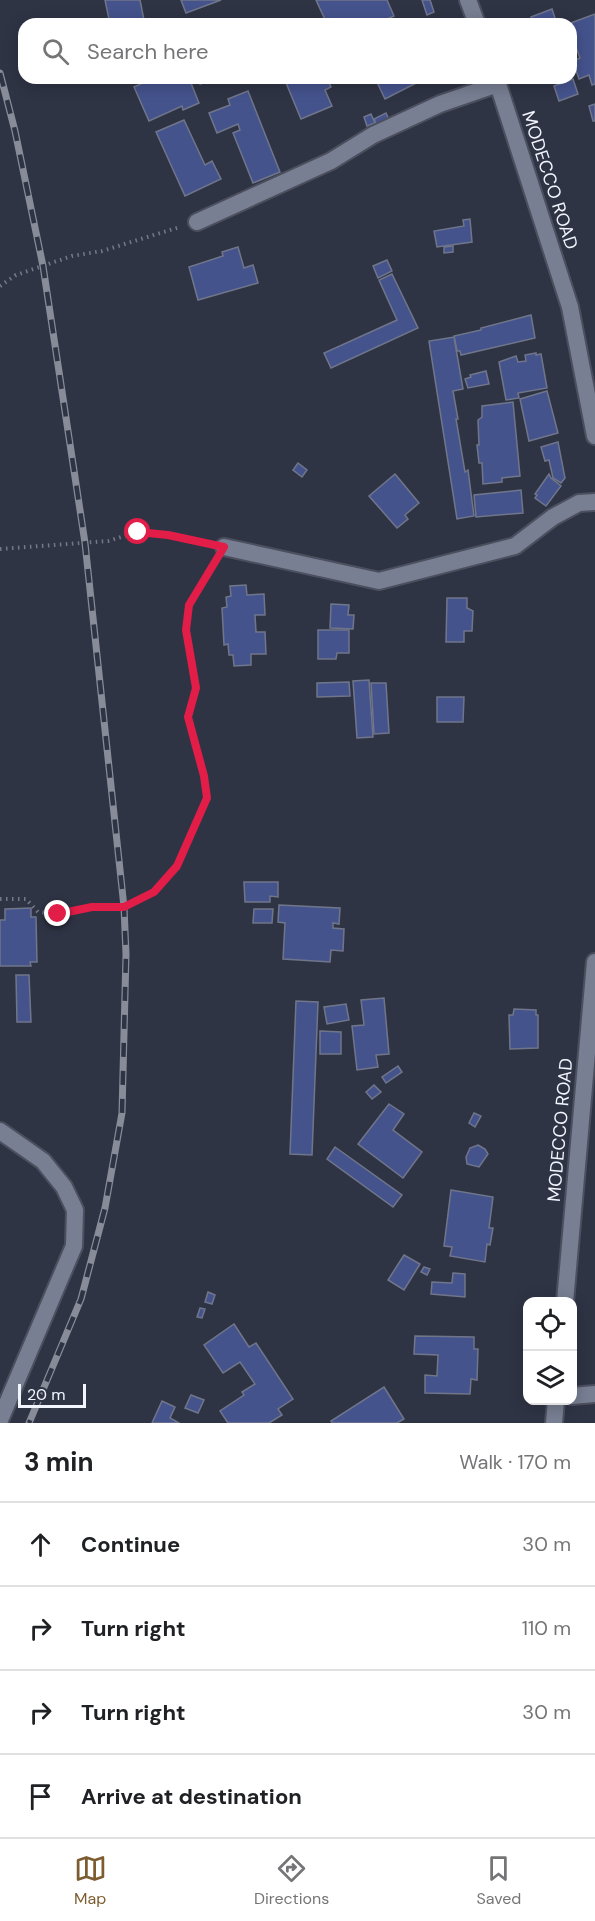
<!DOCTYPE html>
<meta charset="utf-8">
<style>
body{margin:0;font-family:"DM Sans",sans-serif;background:#f6f6f6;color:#202124}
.controls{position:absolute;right:18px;bottom:18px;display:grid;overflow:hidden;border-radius:12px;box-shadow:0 3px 15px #0003}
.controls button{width:54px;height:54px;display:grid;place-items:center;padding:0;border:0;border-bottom:2px solid #e0e0e0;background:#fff;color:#202124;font:30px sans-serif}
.scale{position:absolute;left:18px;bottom:15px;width:68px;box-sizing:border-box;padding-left:6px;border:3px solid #f2f5fe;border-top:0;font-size:16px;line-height:21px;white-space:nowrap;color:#f2f5fe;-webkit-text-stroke:4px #2f3445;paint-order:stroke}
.stop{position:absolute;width:18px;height:18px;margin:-14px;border:4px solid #e11d48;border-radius:50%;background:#fff}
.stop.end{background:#e11d48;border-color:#fff;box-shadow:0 2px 6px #0008}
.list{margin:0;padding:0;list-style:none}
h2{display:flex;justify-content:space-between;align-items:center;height:78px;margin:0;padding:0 24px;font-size:26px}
h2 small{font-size:20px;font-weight:400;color:#757577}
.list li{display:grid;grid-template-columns:39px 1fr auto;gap:18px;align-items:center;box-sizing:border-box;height:84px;padding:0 24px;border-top:2px solid #e0e0e0}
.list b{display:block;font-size:22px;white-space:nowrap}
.list em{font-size:20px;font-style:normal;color:#757577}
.icon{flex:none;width:33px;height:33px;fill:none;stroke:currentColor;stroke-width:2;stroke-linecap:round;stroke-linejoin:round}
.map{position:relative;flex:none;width:595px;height:1423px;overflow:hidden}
.search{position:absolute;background:#fff;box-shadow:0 3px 15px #0003;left:18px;right:18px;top:18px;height:66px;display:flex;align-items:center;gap:15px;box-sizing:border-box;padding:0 21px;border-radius:18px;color:#757577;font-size:22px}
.sheet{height:414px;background:#fff}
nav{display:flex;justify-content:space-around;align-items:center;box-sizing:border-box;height:84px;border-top:2px solid #e0e0e0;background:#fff;font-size:16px;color:#757577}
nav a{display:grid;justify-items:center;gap:3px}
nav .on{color:#7e5c31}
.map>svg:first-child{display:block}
.building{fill:#45538d;stroke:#70768a;stroke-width:1.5}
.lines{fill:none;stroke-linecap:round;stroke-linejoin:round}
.minor-casing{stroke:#4c4f5e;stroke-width:20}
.path{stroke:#757987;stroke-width:4;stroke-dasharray:1.5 4.5;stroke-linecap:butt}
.minor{stroke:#787f93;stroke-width:16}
.rail-casing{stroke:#888c99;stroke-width:7}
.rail{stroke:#2f3445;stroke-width:4.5;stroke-dasharray:14;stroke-linecap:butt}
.route{stroke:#e11d48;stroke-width:8}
.labels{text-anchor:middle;stroke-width:6;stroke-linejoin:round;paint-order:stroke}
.street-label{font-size:18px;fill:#f2f5fe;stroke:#2f3445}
</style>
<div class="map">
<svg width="595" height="1423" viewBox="0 0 595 1423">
<rect width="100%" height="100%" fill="#2f3445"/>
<g class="building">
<path d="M105,0H140L144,20L125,24H110Z"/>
<path d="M181,0H221L186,13Z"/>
<path d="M316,0H387L394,16L375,24H327Z"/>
<path d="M422,0H430L434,12L427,15Z"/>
<path d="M552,9L556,21L548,24H534L531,17Z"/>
<path d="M595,14V84L592,85L589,75L579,79L573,61L580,58L571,34V24H568Z"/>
<path d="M391,18L394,24H378Z"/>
<path d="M154,78H189L199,103L183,110L182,106L149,121L134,87Z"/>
<path d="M198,78H213V80L200,84Z"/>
<path d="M284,78H327L331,87L325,90L332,106L301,119Z"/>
<path d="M375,78H426L385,99Z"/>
<path d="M573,79L578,94L559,101L554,86Z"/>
<path d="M248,91L280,172L253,183L233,133L240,130L238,124L217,133L209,113L230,105L228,99Z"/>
<path d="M595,104V121H593L589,106Z"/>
<path d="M386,113L389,120L377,126L374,119Z"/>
<path d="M371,114L375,123L367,126L364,117Z"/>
<path d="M184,120L205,165L212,161L221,179L185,196L156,132Z"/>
<path d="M470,219L472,242L437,247L434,231L464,226L463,220Z"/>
<path d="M453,246V252L444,253V247Z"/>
<path d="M238,247L244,268L253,265L258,283L198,300L189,267L223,256L222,252Z"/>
<path d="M387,260L392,271L378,278L373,266Z"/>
<path d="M392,274L418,328L331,368L324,353L397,320L379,280Z"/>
<path d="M531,315L535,338L461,355L460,351H457L454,336L481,330V328Z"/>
<path d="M454,337L463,389L453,391L458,419H456L465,472L468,470L474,516L457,519L429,341Z"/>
<path d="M536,353V355L541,354L547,388L518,393L519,398L506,400L499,362L516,356L518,362L526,361L525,355Z"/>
<path d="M486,371L489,384L468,388L465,379L471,377L470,375Z"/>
<path d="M547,391L558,433L529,441L520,399Z"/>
<path d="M513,402L520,476L502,478V482L483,484L482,463H479L477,445H479L478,420L482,417V406Z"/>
<path d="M558,442L565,478L561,483L553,478L549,460L545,461L541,447Z"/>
<path d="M298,463L307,470L302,477L293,470Z"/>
<path d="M395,474L419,503L405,515L408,519L397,528L369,496Z"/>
<path d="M549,474L551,478L561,486L546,506L535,498L537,495L535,494Z"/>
<path d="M521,490L523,513L476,517L474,495Z"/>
<path d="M246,585L247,595L264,594L265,615H255L256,632H265L266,654H251V665L234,666L233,655H229L228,644L224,645L222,608L227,607L226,597L231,596L230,586Z"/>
<path d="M447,598H467V608L473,611L472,631H464V642H446Z"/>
<path d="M331,604L349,605L348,615H354L353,629L330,628Z"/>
<path d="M318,630H349V653H337L336,659H318Z"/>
<path d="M369,680L373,737L357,738L353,681Z"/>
<path d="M349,682L350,696L317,697V683Z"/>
<path d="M371,683H386L389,733L374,734Z"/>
<path d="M437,697H464L463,722H437Z"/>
<path d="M244,882H278V897L270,896V902H245Z"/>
<path d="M279,905L340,908L339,924L333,923V928L344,929L343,951L331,950L330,962L283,959L285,923L278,922Z"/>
<path d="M31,908V917H36L37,962H30L31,966H0V920H5V909Z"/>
<path d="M254,909H273L272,923H253Z"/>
<path d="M16,975H29L31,1022H17Z"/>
<path d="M384,998L389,1054L376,1055L378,1067L357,1070L352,1026L364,1025L361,1000Z"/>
<path d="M296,1001L318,1002L312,1155L290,1154Z"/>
<path d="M346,1004L349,1020L327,1024L324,1007Z"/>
<path d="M514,1009L536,1010V1015H538V1048L510,1049L509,1015H513Z"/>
<path d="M320,1031L341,1032V1054H320Z"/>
<path d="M398,1066L402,1072L386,1083L382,1077Z"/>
<path d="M374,1085L381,1092L372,1099L366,1092Z"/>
<path d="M389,1104L404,1114L393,1130L422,1152L403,1178L358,1144Z"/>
<path d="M474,1113L481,1116L475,1127L469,1123Z"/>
<path d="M478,1145L485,1149L488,1154L479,1167L467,1164L466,1157L470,1148Z"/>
<path d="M335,1147L402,1195L393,1207L327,1159Z"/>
<path d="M451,1190L493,1197L489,1228H493L490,1245L487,1244L485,1262L450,1256L452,1247L444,1246Z"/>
<path d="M404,1255L420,1264L404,1290L388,1280Z"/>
<path d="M424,1267L430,1269L427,1275L421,1272Z"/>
<path d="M453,1273L465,1274V1297L431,1294L432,1282L452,1283Z"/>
<path d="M208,1292L215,1295L212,1304L205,1302Z"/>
<path d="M200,1308L205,1309L202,1318L197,1317Z"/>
<path d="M234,1324L249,1347L256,1343L293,1399L278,1409L282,1415L269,1423H228L220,1411L244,1395L242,1392L255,1384L240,1362L223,1373L204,1345Z"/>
<path d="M415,1336L474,1337V1349H478L477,1380L471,1379L470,1394L425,1393V1375L437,1376L438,1355L414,1354Z"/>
<path d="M384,1387L404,1419L397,1423H332L331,1421Z"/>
<path d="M191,1395L204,1400L198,1413L185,1408Z"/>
<path d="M162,1401L175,1407L170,1418L179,1423H152Z"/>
</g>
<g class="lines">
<g class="minor-casing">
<g id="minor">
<path d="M468,0L477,24"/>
<path d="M496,78L570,307L595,436"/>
<path d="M197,222L331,161L373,135L440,104L498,84"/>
<path d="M224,547L379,581L515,546L553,517L579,503L595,502"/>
<path d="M0,1131L43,1161L64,1187L75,1210L74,1246L0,1420"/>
<path d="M565,1302L595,962"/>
<path d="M572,1396L595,1394"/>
<path d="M554,1423L556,1400"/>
</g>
</g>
<g class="path">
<path d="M0,286L16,275L72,256L102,251L180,227"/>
<path d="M0,549L108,541L138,532L168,535L207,543"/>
<path d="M0,899H26L38,912L58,914L92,907H124L154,892L177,866L207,798L204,776L188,717L196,688L186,630L189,605L216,561"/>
</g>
<use href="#minor" class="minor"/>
<g class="rail-casing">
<path id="rail" d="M0,73L15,131L43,266L85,543L124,907L126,954L122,1113L105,1208L81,1299L29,1423"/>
</g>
<use href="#rail" class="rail"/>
</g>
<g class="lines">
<path class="route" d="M58,914L92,907H124L154,892L177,866L207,798L204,776L188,717L196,688L186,630L189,605L224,547L168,535L138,532"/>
</g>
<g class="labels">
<g class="street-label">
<text transform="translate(550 180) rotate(72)" y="6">MODECCO ROAD</text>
<text transform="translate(560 1130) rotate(-85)" y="6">MODECCO ROAD</text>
</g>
</g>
</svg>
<div class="controls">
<button><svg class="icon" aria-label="locate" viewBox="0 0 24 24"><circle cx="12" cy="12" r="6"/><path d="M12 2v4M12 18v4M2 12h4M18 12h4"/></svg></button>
<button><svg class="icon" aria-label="layers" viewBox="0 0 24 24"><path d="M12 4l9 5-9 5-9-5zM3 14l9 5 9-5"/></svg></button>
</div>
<div class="scale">20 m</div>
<div class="stop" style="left:138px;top:532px"></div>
<div class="stop end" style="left:58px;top:914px"></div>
<div class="search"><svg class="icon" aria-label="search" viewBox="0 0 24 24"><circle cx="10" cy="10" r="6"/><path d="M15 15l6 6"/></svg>Search here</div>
</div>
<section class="sheet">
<h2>3 min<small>Walk · 170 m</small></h2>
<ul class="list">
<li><svg class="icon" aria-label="ahead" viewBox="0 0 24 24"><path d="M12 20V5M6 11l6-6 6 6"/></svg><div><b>Continue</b></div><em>30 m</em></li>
<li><svg class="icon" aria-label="right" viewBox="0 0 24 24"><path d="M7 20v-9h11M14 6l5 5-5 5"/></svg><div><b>Turn right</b></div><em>110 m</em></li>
<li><svg class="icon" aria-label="right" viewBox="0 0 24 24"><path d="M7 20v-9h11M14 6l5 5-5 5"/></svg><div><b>Turn right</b></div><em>30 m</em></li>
<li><svg class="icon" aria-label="arrive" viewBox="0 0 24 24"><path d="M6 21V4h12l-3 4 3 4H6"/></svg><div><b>Arrive at destination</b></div></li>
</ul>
</section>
<nav>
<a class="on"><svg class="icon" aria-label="map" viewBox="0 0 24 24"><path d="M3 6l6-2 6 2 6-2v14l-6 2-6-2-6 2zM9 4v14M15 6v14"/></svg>Map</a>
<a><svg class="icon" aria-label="directions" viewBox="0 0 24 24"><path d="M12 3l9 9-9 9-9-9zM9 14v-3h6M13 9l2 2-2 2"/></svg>Directions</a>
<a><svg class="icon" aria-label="saved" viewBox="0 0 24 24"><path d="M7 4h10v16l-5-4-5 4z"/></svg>Saved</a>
</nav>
